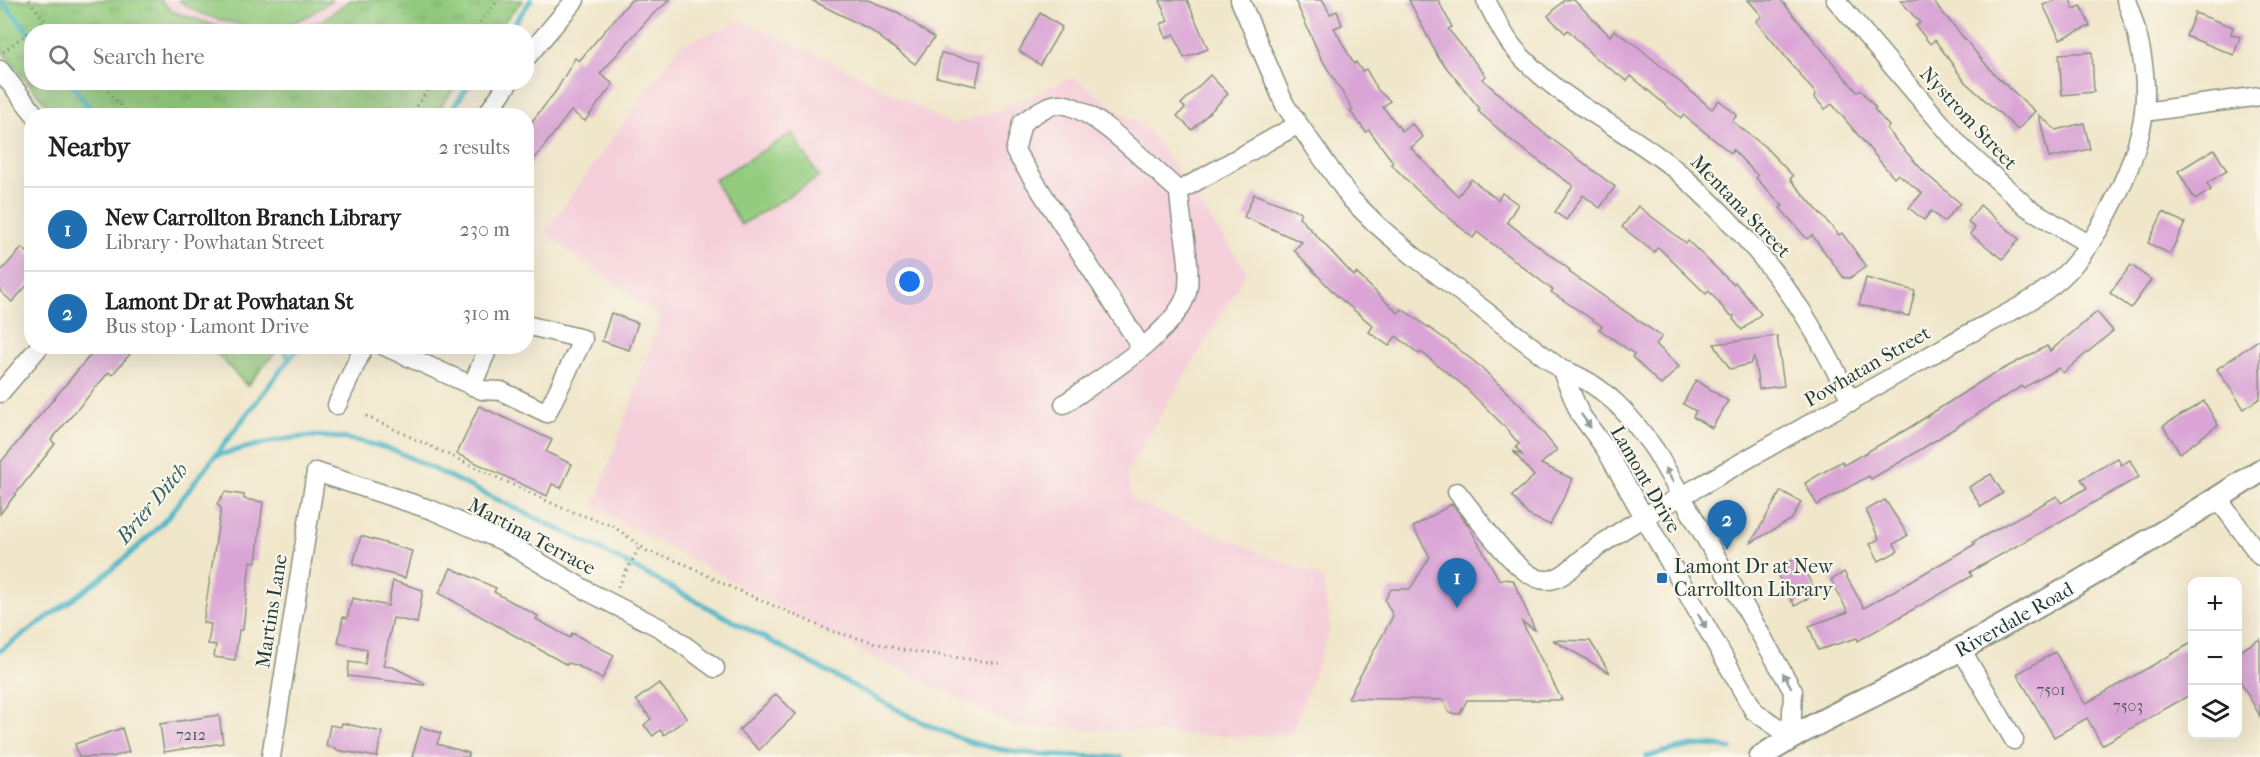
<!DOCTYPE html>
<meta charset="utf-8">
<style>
body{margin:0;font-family:"IM FELL French Canon",serif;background:#f6f6f6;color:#202124}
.controls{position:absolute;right:18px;bottom:18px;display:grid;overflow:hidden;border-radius:12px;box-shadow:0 6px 24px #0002}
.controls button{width:54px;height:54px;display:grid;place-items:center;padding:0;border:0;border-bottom:2px solid #e0e0e0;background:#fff;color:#202124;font:30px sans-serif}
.you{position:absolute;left:910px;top:282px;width:21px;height:21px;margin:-15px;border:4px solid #fff;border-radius:50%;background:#1a73e8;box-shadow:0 0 0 9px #1a73e833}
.badge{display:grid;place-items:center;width:39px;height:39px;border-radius:50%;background:#1f6fb2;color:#fff;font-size:20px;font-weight:700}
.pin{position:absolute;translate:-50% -50px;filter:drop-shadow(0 2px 3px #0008)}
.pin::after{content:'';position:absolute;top:32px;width:21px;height:18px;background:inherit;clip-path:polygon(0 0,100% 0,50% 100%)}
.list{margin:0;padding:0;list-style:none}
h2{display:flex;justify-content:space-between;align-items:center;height:78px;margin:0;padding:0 24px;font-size:26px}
h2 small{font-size:20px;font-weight:400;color:#757577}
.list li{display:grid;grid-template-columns:39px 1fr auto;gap:18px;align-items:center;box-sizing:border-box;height:84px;padding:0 24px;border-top:2px solid #e0e0e0}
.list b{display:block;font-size:22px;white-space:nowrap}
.list p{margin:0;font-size:20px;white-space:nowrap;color:#757577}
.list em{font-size:20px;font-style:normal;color:#757577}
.icon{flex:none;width:33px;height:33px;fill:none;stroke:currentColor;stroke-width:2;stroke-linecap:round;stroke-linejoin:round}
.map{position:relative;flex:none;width:2260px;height:757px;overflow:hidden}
.search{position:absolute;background:#fff;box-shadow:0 6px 24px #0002;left:24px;top:24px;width:510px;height:66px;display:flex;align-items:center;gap:15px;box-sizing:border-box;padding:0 21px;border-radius:24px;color:#757577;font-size:22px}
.panel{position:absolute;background:#fff;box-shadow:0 6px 24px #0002;left:24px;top:108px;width:510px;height:246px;border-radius:24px}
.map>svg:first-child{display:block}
.built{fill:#f5cfda}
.grass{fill:#93cb7e;stroke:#598459;stroke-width:1.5}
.park{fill:url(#park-tufts);stroke:#598459;stroke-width:1.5}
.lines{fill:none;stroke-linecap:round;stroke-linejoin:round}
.stream{stroke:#4ab6c7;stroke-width:5}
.building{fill:#daa5d6}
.minor-casing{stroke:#88927f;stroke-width:21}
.major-casing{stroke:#88927f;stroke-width:26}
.path{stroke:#88927f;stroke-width:3;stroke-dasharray:1.5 4.5;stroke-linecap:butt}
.minor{stroke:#fff;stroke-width:18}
.major{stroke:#fff;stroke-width:22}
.oneway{fill:#8f9e9a}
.poi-dot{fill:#1f6fb2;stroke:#fbf7ec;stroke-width:2}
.labels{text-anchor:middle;stroke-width:4.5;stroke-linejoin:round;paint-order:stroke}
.number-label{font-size:16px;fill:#4e575c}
.street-label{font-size:20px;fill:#1f3d34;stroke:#fbf7ec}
.poi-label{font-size:20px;fill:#1f3d34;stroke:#fbf7ec;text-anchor:start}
.water-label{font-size:21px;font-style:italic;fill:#2c6160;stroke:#fbf7ec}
</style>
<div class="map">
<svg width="2260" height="757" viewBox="0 0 2260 757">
<defs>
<pattern id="park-tufts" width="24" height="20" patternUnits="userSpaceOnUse" patternTransform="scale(1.5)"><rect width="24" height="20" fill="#93cb7e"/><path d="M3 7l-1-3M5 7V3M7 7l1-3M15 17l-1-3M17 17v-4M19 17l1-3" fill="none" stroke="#77a668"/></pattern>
</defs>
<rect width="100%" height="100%" fill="#fbf7ec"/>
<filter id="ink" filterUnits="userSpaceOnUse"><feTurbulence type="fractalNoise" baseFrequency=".0167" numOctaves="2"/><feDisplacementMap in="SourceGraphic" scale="12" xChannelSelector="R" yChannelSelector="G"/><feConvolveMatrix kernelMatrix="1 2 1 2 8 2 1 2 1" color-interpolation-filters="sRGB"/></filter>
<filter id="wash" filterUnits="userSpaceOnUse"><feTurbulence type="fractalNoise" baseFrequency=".008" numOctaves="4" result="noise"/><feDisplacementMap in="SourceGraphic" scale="24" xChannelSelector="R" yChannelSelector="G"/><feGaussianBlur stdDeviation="1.35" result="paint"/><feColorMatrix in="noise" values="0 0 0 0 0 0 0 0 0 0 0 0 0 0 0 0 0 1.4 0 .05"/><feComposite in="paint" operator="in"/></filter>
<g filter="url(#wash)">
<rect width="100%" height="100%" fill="#f0e6ca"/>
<g class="built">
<path d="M161,0H350L322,21L290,32L233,31L171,11Z"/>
<path d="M743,21L827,59L952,125L998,110L1073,77L1151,134L1247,271L1126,473L1133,501L1323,578L1330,630L1292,733L1245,737L1017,726L874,658L594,507L661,317L544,233L680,45Z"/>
</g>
<g class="grass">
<path d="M179,0H332C316,12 302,21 282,25C255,32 199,18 179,0Z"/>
<path d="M792,133L819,177L741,225L714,180Z"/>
</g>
<g class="park">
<path d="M0,0H161L171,11L233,31L32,32V82L458,83L435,115H55L0,49Z"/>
<path d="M350,0H523L496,31H290L322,21Z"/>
<path d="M211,347H280L247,386Z"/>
</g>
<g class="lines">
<g class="stream">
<path d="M1,0L32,36"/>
<path d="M508,32L531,0"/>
<path d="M70,82L96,116"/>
<path d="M448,116L471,82"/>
<path d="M290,358L300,346"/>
<path d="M215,456C290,436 322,426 398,452L596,547L911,717C930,726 950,735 970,742C1019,757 1071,756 1121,757"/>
<path d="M0,651C58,609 119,570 168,517L290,358L279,346"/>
<path d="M1646,757C1676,749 1701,740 1731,749"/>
</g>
</g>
<g id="blocks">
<g class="building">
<path d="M631,0H670L651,16L600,74L613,84L585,121L571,111L526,170V129L556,91L575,58L579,61Z"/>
<path d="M811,0H868L899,13L934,38L915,64L869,29Z"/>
<path d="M1160,0H1187L1208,49L1184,58L1174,34L1166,38L1161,24L1168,21Z"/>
<path d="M1295,0H1323L1330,14L1337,11L1342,25L1334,28L1354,64L1356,62L1362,71L1366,69L1378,90L1390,101L1383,107L1402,131L1412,124L1423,137L1411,148L1458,196L1471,179L1498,200L1502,193L1518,204L1507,222L1570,270L1569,272L1662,337L1656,344L1679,367L1661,385L1632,357L1634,354L1599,329L1602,326L1551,292L1553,290L1477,232L1473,238L1418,191L1391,164L1393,162L1369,130L1366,132L1350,111L1353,110L1321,58Z"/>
<path d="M1409,0H1438L1452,27L1448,29L1486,76L1482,79L1535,126L1615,187L1600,208L1583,195L1566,220L1555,212L1573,186L1513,142L1478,111L1480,109L1438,57Z"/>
<path d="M1564,0H1574L1610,36L1614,30L1637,46L1712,109L1719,100L1737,115L1732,121L1764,146L1793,176L1790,179L1839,235L1842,233L1866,266L1850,278H1844L1812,235L1807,239L1780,208L1783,206L1756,178L1758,176L1733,150L1731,153L1683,115L1681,118L1631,76L1627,81L1594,57L1568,30L1565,33L1548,16Z"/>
<path d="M1748,0H1781L1857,92L1860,89L1876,108L1874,109L1889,126L1887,129L1900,145L1926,174L1960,203L1944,222L1931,211L1924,220L1909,208L1922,193L1898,174L1894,178L1832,104L1825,109L1814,97L1816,94L1756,21L1762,16Z"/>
<path d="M1900,0H1932L1994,74L2035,111L2018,130L1965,82L1935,40L1930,44L1916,26L1920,23Z"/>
<path d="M2055,0H2070L2074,9L2081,6L2090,26L2060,39L2043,5Z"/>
<path d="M1040,13L1062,27L1040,65L1019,51Z"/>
<path d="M2195,13L2233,27L2231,34L2240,37L2234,55L2186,36Z"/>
<path d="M2092,52L2094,92L2062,95L2059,54Z"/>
<path d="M941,53L981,61L976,86L936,77Z"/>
<path d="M1210,75L1228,94L1192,130L1177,116L1185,108L1181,104Z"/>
<path d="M2039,115L2056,130L2084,123L2090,149L2049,158Z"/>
<path d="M2214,149L2227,171L2207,183L2211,190L2195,200L2178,171Z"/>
<path d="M1254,194L1301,212L1299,217L1354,276L1356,273L1398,313L1402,309L1448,341L1481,367L1522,407L1557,450L1541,464L1573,479L1550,525L1528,515L1512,496L1534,476L1513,451L1522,455L1516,447L1519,444L1504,426L1464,386L1421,352L1419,354L1396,336L1389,346L1369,332L1373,326L1337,296L1294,250L1302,242L1244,217Z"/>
<path d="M1980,205L2019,239L2003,259L1970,234L1975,228L1968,222Z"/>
<path d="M1638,206L1686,243L1688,241L1733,284L1735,282L1761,314L1742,330L1733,319L1734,316L1729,315L1709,291L1706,294L1658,247L1654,252L1622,227Z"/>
<path d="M2163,212L2185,223L2170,254L2148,243Z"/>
<path d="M22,248L32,256V280L12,302L0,291V272Z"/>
<path d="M2131,265L2151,280L2131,308L2110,293Z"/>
<path d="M1866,278L1915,291L1909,316L1859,305Z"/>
<path d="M2097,312L2113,331L2063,373L2059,368L2023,388L2022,386L1907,458L1871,479L1869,476L1817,505L1805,483L1842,461L1844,465L1909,428L1988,377L2047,346L2050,351Z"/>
<path d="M611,313L638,323L629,350L602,341Z"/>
<path d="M1777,336L1784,386L1759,389L1754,357L1750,364L1730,369L1714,344Z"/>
<path d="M2260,339V398L2244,409L2217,369Z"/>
<path d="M98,346H137L112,375L109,372L51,440L55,444L0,514V463Z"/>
<path d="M1696,380L1728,401L1712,428L1693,417L1696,411L1683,404Z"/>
<path d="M2204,401L2218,425L2180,453L2163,426Z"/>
<path d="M479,406L552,440L546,452L572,464L561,488L552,484L547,496L457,454Z"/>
<path d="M2118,458L2121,465L2130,460L2139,477L1970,572L1972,576L1858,641L1857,638L1818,650L1809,626L1848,612L1831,580L1844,572L1864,608L1975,544L1973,542L2057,496L2061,503L2087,488L2081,479Z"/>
<path d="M1991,474L2003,493L1981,507L1969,487Z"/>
<path d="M1781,491L1801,502L1792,519L1751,543Z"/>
<path d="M225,492L244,495V499L263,502L256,562L250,561L243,630H239L235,660L214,657L216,645L208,644L211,624L203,623L221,508L217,504Z"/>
<path d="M1885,500L1908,535L1894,544L1898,551L1879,561L1870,544L1879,539L1866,510Z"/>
<path d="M1452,504L1468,525L1499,579L1513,580L1535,630L1522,622L1562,700H1467L1460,714L1449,713L1443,700L1348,698L1393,616L1385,600L1391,589H1410L1430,557L1413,527Z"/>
<path d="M361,536L412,551L405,578L353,564Z"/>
<path d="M1797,558L1817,593L1795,606L1777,574V569Z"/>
<path d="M451,568L496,588L494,592L538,616L536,619L570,638L572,633L614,655L602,679L576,665L568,663L567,665L439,593Z"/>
<path d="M393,581L423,590L417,623L393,618L383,666L393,667L425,683L424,685L348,676L349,662L365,664L367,649L338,643L343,617L347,618L352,598L388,606Z"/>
<path d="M2260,639V716L2238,677V652Z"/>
<path d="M1553,640L1590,641L1610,673Z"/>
<path d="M2193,642V693L2102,745L2087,718L2054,737L2017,674L2055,652L2085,704Z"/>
<path d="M659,683L687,718L664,735L660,730L653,736L644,725L651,719L636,700Z"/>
<path d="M776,694L796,714L759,750L739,730Z"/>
<path d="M219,715L223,743L164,752L160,724Z"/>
<path d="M342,723L382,732L377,757L336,750V748L326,746L330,725L341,727Z"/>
<path d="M421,727L441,733L437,744L469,753L468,757H412Z"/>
<path d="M122,728L129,752L112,757H79L75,744Z"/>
</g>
</g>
</g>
<g filter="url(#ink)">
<use href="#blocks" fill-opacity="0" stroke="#88927f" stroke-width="1.5"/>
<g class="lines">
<g class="minor-casing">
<g id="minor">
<path d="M1240,0L1285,105L1351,199L1377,225L1416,258L1561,369C1604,384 1629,414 1655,450L1793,691L1791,737"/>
<path d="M1486,0C1494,16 1502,33 1513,47C1557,101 1625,127 1677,171C1723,211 1767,259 1801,310C1820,339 1836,371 1852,402"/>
<path d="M1836,0L1962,148L2027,207L2088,244"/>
<path d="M526,58L575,0"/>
<path d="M0,70L36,116"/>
<path d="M2144,112L2260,96"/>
<path d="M486,116L509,82"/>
<path d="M1179,191L1297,125"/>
<path d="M384,346L482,390L501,391L547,413L583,339L526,325"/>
<path d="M1561,369L1580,414L1605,448L1754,711L1791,737"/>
<path d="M472,386L489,346"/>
<path d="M0,393L40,346"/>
<path d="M1064,404C1097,381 1184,328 1188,287C1191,256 1180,223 1179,191C1152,169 1093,105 1059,104C1047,104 1032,116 1022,123L1015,151L1142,348"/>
<path d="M337,405L364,346"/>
<path d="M1457,492C1475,513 1519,582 1547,580C1561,580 1572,567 1582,559C1618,530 1659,508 1700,486C1788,437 1874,387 1961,338C1997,318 2041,300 2070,269C2103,232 2138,161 2144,111C2148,74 2139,34 2126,0"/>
<path d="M2218,499L2260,556"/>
<path d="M1961,649L2014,740"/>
<path d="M271,757L316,472L432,510L505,542L589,592L662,629L715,668"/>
</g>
</g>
<g class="major-casing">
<g id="major">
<path id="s1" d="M1761,757C1814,721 1874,697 1930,666C2042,605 2153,541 2260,471"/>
</g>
</g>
<g class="path">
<path d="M29,0L53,32"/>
<path d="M472,32L498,0"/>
<path d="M3,52L43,21"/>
<path d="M100,82L130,116"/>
<path d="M410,116L433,82"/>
<path d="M366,416L562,508L613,526L647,551L685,564L724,584L831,631L903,650L1004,664"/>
<path d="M618,587L640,546"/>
</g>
<use href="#minor" class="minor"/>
<use href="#major" class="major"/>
</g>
<defs><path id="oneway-solid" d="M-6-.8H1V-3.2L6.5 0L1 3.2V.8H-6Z" transform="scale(1.5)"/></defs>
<g class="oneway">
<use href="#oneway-solid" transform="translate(1586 421) rotate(55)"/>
<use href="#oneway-solid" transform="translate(1669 475) rotate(-119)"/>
<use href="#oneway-solid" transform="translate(1702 621) rotate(60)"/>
<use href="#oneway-solid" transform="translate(1787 680) rotate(-120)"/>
</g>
</g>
<rect class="poi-dot" x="1656" y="572" width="12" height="12" rx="3"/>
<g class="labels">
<g class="number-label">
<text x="2051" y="695">7501</text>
<text x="2128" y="711">7503</text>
<text x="191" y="740">7212</text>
</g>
<g class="street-label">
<text transform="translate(1969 118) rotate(47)" y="7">Nystrom Street</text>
<text transform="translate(1741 206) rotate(46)" y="7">Mentana Street</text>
<text transform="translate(1867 366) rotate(-30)" y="7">Powhatan Street</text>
<text transform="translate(1646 479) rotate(60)" y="7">Lamont Drive</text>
<text transform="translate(532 536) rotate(28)" y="7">Martina Terrace</text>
<text transform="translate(271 611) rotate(-81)" y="7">Martins Lane</text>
<text dy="7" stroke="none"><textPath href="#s1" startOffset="288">Riverdale Road</textPath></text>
</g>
<g class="poi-label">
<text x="1674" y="573">Lamont Dr at New<tspan x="1674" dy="23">Carrollton Library</tspan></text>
</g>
<g class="water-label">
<text transform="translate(152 503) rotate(-50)" y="7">Brier Ditch</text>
</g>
</g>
</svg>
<div class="controls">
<button>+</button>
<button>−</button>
<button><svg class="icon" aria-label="layers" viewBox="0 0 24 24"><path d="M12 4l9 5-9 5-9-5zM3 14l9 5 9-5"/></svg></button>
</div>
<div class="you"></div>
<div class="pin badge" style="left:1457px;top:608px">1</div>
<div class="pin badge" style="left:1727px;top:550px">2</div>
<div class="search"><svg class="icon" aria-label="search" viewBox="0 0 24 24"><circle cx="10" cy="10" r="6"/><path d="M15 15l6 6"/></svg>Search here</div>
<section class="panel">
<h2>Nearby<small>2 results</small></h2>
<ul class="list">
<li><span class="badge">1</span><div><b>New Carrollton Branch Library</b><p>Library · Powhatan Street</p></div><em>230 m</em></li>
<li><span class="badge">2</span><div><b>Lamont Dr at Powhatan St</b><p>Bus stop · Lamont Drive</p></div><em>310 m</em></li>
</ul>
</section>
</div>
